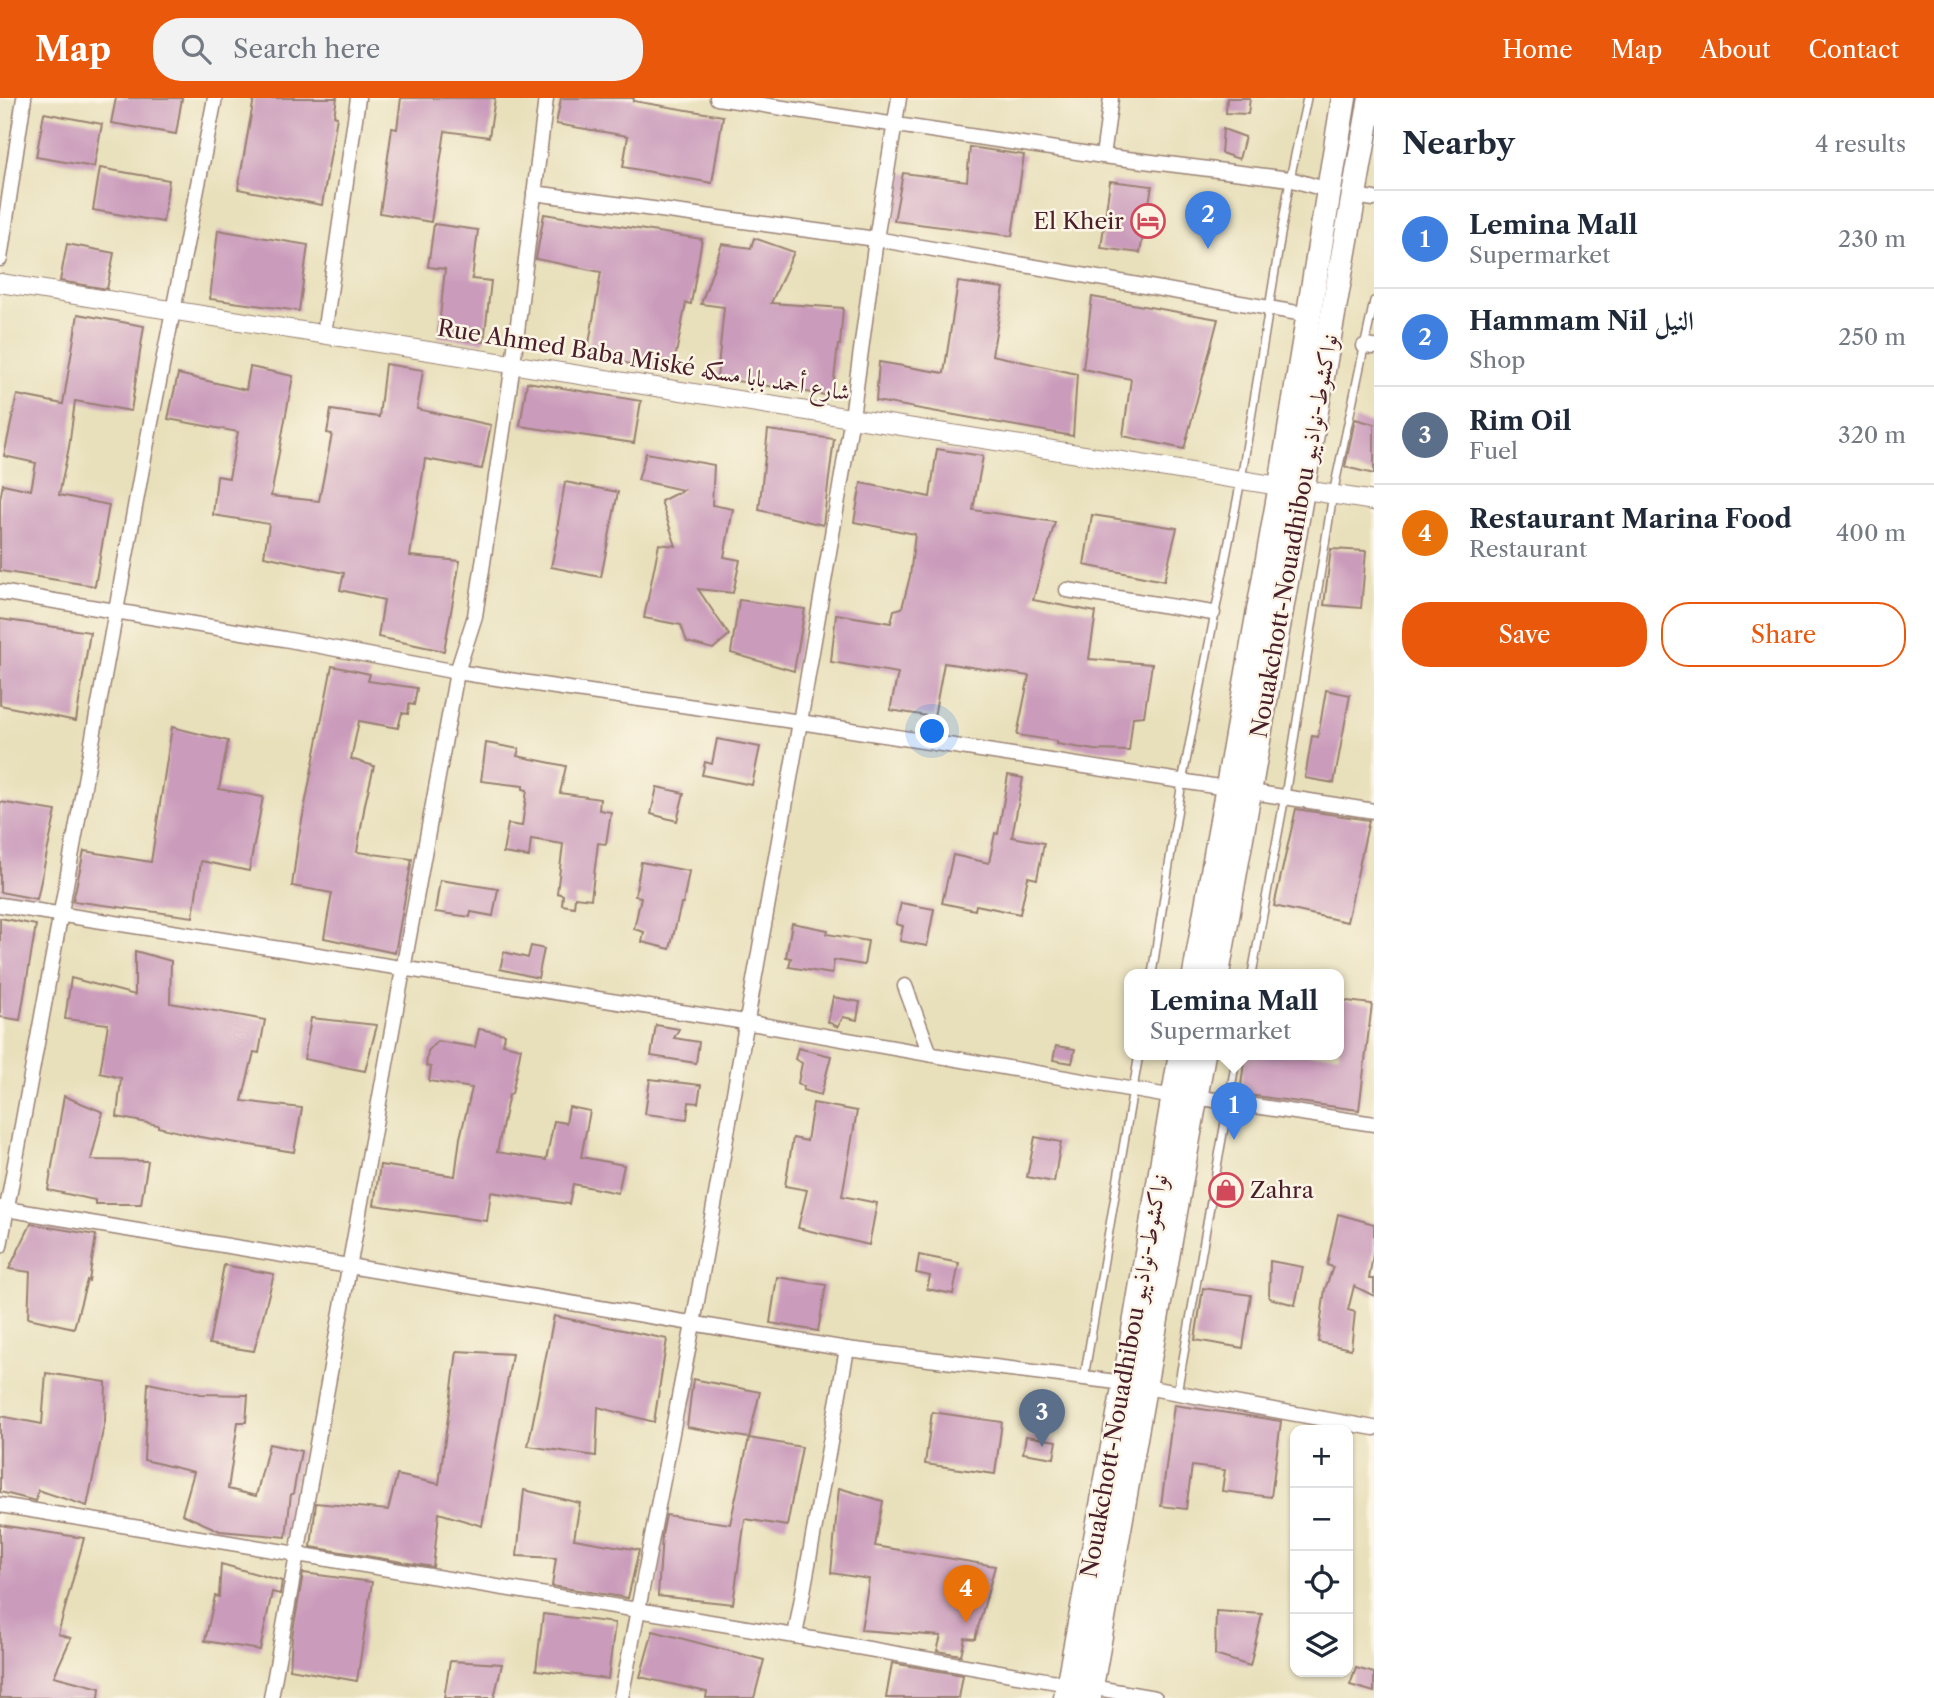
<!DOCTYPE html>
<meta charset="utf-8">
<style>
body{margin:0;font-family:"Libre Caslon Text",Amiri,serif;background:#f2f2f3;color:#1f2937}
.controls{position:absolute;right:21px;bottom:21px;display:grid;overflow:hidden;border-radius:14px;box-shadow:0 2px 5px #0004}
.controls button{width:63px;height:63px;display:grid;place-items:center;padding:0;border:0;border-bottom:2px solid #e0e1e3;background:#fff;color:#1f2937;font:35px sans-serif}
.you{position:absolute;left:933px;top:634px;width:24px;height:24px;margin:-18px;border:5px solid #fff;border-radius:50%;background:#1a73e8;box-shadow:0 0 0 10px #1a73e833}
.badge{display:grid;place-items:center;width:46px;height:46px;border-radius:50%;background:#ea580c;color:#fff;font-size:23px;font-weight:700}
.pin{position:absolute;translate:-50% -58px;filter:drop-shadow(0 2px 4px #0008)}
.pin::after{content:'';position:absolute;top:37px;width:24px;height:21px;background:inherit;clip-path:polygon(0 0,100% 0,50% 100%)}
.popup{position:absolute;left:1124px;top:871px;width:220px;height:91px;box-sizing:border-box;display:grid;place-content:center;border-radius:14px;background:#fff;filter:drop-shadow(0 2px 5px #0005);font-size:23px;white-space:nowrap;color:#747a83}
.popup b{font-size:26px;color:#1f2937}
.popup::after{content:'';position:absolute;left:50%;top:100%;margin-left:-14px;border:14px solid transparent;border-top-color:#fff}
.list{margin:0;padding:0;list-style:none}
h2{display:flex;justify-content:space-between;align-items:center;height:91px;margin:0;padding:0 28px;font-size:30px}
h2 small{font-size:23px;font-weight:400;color:#747a83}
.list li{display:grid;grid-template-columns:46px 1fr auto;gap:21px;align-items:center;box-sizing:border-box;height:98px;padding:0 28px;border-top:2px solid #e0e1e3}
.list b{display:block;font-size:26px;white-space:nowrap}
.list p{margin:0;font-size:23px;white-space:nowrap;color:#747a83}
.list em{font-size:23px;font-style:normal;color:#747a83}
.actions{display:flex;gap:14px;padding:21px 28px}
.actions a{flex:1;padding:16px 0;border:2px solid #ea580c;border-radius:28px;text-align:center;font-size:24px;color:#ea580c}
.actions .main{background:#ea580c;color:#fff}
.icon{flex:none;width:38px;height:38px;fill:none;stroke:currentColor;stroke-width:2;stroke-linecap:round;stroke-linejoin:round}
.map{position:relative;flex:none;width:1374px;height:1600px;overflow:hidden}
header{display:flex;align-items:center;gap:42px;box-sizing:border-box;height:98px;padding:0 35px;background:#ea580c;color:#fff}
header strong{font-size:33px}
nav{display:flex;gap:38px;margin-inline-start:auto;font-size:24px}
.search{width:490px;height:63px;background:#f2f2f3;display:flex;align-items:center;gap:18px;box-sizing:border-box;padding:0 24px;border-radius:28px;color:#747a83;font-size:26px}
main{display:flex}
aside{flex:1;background:#fff}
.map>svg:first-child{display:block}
.building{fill:#ca9bbb}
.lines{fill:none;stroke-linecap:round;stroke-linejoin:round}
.service-casing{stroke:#998073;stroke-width:10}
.minor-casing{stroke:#998073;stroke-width:17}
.tertiary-casing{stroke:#998073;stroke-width:20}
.trunk-casing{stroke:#998073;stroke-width:27}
.service{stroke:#fff;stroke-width:7}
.minor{stroke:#fff;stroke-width:14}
.tertiary{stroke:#fff;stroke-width:18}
.trunk{stroke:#fff;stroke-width:24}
.labels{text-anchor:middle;stroke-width:5;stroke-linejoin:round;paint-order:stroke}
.poi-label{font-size:23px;fill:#4a1f2b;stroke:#fcf5e5;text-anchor:end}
.street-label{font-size:23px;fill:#4a1f2b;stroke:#fcf5e5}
</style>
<header>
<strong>Map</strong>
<div class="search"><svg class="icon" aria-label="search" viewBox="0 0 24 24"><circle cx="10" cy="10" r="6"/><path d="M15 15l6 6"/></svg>Search here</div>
<nav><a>Home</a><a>Map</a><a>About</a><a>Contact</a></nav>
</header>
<main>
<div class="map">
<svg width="1374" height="1600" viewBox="0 0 1374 1600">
<rect width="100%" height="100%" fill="#fcf5e5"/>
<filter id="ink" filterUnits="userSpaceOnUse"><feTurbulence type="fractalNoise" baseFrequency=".0143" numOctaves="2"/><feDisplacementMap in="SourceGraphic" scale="14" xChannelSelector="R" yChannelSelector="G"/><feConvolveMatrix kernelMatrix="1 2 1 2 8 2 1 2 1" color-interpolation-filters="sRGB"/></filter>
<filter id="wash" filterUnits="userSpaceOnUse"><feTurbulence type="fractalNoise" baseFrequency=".00686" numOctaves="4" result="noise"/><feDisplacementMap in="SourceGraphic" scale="28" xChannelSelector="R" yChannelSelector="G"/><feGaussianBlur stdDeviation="1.57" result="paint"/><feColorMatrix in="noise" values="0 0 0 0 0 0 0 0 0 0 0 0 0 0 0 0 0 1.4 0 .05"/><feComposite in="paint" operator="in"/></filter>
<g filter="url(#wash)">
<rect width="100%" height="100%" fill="#e8e0bb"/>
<g id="blocks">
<g class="building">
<path d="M116,0H182L176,36L111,25Z"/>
<path d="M254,0H337L334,18L337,19L322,107L238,91Z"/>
<path d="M401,0H495L489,39L445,33L431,124L380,115L392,30L397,31Z"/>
<path d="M561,0H634L633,3L723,18L712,85L623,69L628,38L556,26Z"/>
<path d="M1227,0H1250L1248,16L1226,15Z"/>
<path d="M44,15L102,26L94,69L36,59Z"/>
<path d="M1223,31L1245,39L1239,61L1221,55Z"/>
<path d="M970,49L1024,57L1012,138L894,123L903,75L967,83Z"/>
<path d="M100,70L169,82L163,124L93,112Z"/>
<path d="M1110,83L1152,88L1140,155L1101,150Z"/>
<path d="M544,116L702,141L691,206L686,205L672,276L631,268V266L587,258L601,174L536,161Z"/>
<path d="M434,126L478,132L472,181L491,183L484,244L438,239L445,171L428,169Z"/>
<path d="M218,132L308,147L299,213L210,201Z"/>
<path d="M754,140L794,154L771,205L843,210L840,247H838L832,298L717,280L724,209L701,206L722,146L751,150Z"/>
<path d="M67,146L114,155L107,191L60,183Z"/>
<path d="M958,184L1004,190L992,257L1077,276L1073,338L876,303L879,264L944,275Z"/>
<path d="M1092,199L1218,221L1184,351L1123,338L1131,281L1083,271Z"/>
<path d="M78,216L144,228L131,313L75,303L69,349L59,397L109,407L95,488L0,473V401L3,386L31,392L36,365L4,358L17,297L63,306Z"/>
<path d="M385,266L423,272L417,311L491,327L482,371L425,361L410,458L460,463L444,553L378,539L384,502L340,492L344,475L264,458L269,426L213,417L217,378L229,380L238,334L168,321L178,276L246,292L250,269L293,278L271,398L319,403L332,336L327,335L331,312L379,319Z"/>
<path d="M527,284L641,303L634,345L520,328Z"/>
<path d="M1355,321L1374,326V376L1345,369Z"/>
<path d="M768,332L834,341L823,427L759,412Z"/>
<path d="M937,351L983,358L973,412L1055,424L1033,502L1096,514L1089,561L1152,566L1144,618L1133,619L1129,653L1094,652L1057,646V643L1017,637L1029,578L944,565L934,619L890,612L898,575L831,564L836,516L891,525L894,512L902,510L910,478L915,436L854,424L861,385L930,399Z"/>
<path d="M646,355L714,367L712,407L733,411L724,459L740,462L733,495L698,491L729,537L713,551L687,544L681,527L644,520L659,446L676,448L661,403L683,392L638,382Z"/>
<path d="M565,384L618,394L601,479L551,469L559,432L557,431Z"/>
<path d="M1092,417L1177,430L1164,483L1084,467Z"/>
<path d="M1331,451L1366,453L1361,510L1324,507Z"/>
<path d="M739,502L805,511L794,573L731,555Z"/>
<path d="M0,521L90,534L76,623L0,607Z"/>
<path d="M332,568L370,576L368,583L417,590L414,607L409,606L408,616L402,615L398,630L359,623L351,661L374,668L365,706L357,754L412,761L395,855L324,840L332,795L292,788L298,743Z"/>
<path d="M1326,592L1350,597L1334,685L1305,680L1312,638L1318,639Z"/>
<path d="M172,629L228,643L219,691L263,699L249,773L201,763L193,819L73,803L84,753L151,764Z"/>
<path d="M717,641L760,649L752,687L702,677L705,664L712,666Z"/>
<path d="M486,645L519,651L517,658L566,668L560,695L600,701L599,712L611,714L606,746L598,745L591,801L575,799L574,809L562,807L563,797L557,795L563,746L531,741L529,759L503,755L508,726L522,728L527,692L523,691V688L481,683Z"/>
<path d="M1008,677L1023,680L1012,739L1044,745L1037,781L1028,779L1020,816L976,807L975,812L942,805L953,757L989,765L995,735L998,736Z"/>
<path d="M657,689L684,695L677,723L651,716Z"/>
<path d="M0,704L56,713L37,801L0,794Z"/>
<path d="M1296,711L1369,722L1347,824L1274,808Z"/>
<path d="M641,764L689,773L683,806H681L670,851L642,844L644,834L634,831L641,799L635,798Z"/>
<path d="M440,782L498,791L493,818L471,814L470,819L435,814Z"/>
<path d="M901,805L934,811L927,848L900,843L903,828L896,826Z"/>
<path d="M0,820L36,827L20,922L0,919Z"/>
<path d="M792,825L828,832L827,836L868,843L864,867L834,862L832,876L789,869L791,860L786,859Z"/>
<path d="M531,848L544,851L538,880L500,871L504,854L528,860Z"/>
<path d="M135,853L171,863L170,905L265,922L259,955L254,954L242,1003L302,1010L294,1054L200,1039L158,1029V1027L117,1019L121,980L100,975L108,926L65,921L71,880L135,897Z"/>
<path d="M833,899L860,904L857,922L843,919L838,929L828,924Z"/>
<path d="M1339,902L1372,906L1359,1012L1240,996L1245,956H1339Z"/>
<path d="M311,920L377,927L365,973L304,961Z"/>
<path d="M656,927L679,931L674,940L699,944L696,965L651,958Z"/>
<path d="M479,931L505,936L503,946L521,950L512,996H509L497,1054L546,1062L554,1023L566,1025L569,1009L590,1013L581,1059L624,1067L618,1095L573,1086L569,1106L491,1094L487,1123L374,1107L380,1067L455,1078L460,1040L472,990L429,983L431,969L426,968L428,953L437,943L475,949Z"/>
<path d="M1056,948L1075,951L1072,965L1053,962Z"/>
<path d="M798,950L831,958L821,997L803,992L804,989L798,985L802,965L795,961Z"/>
<path d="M650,981L701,987L698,1005L689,1004L687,1021L645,1016Z"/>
<path d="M64,998L103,1014L91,1062L148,1063L141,1106H95V1102L48,1092Z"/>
<path d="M813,1005L857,1013L842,1098L877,1105L869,1147L798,1130L807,1092L785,1088L793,1040L807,1043Z"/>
<path d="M1035,1039L1061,1044L1054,1084L1027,1079Z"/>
<path d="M1338,1116L1374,1126V1150L1369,1181H1374V1198L1354,1188L1348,1212L1355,1214L1351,1251L1318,1244L1325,1191L1333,1169L1327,1167Z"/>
<path d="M31,1126L96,1137L89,1183L87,1182L74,1230L28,1220L30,1174L9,1171Z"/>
<path d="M919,1157L959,1165L953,1196L927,1191L930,1178L916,1175Z"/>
<path d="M1270,1163L1303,1169L1295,1207L1269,1200Z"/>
<path d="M224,1167L274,1176L254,1253L209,1246Z"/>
<path d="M777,1179L826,1187L818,1233L770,1225Z"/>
<path d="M1203,1190L1251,1197L1243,1250L1195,1242Z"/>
<path d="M554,1218L667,1241L654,1324L598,1309L596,1358L528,1348Z"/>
<path d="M457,1253L512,1256L482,1428L439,1415L433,1469L311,1449L316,1405L388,1412L397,1377L439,1386Z"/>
<path d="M46,1275L106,1284L105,1323L87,1408L38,1392L36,1403L0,1394V1318L42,1326Z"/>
<path d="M693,1281L760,1294L749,1340L687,1329Z"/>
<path d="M148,1285L201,1296L248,1297L246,1324H238L228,1391L256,1398L269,1346L301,1353L293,1396H291L286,1439L220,1433L182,1416L194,1374L144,1362Z"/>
<path d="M1174,1307L1281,1323L1271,1399L1222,1393L1225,1372L1192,1368L1186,1411L1161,1408Z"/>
<path d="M932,1314L1002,1324L995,1376L925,1366Z"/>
<path d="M1026,1338L1057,1343L1054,1360L1023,1355Z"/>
<path d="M749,1340L802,1349L787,1428L745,1421L733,1506L658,1498L662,1437L666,1417L730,1426Z"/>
<path d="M839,1390L883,1403L875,1448L995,1468L975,1541L965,1540L961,1557L937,1553L941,1538L861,1532L869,1481L831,1475Z"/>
<path d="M524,1392L580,1405L574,1441L639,1452L628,1500L552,1488L556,1460L517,1458Z"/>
<path d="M0,1427L84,1440L58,1536L71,1540L54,1578L100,1590L99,1600H0Z"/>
<path d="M221,1466L282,1483L280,1496L272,1494L260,1552L205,1543L215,1498L219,1499Z"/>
<path d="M303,1475L372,1484L357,1583L290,1571L292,1539Z"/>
<path d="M1216,1513L1262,1516L1250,1568L1215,1557Z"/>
<path d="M543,1516L615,1525L608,1581L536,1572Z"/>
<path d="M653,1533L764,1562L754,1600H706L707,1594L640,1579Z"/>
<path d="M450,1563L502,1566L494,1600H444Z"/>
<path d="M892,1565L963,1577L959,1600H886Z"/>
<path d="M1356,1570L1374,1575V1594L1350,1587Z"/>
</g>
</g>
</g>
<g filter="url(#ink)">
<use href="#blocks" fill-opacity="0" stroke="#998073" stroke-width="2"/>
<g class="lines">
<g class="service-casing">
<g id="service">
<path d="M1152,876L1182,684L1241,382L1290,81L1307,0"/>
<path d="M1252,876L1285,698L1333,396L1374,203"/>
<path d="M1084,1280L1139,956"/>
<path d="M1177,1295L1237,956"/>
</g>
</g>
<g class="minor-casing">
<g id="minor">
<path d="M717,0L1103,58L1290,81L1331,93"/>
<path d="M1103,58L1111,0"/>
<path d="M534,95L876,141L1309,217"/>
<path d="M1354,98L1374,101"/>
<path d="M0,161L24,0"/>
<path d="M324,236L358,0"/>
<path d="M1364,248L1374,249"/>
<path d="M1067,492L1213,515"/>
<path d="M0,494L284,541L457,574L562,590L800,624L1374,713"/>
<path d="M0,807L745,924L1174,999"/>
<path d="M905,888L930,956"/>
<path d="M1195,999L1374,1026"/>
<path d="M0,1110L847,1251L1125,1285"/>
<path d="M0,1148L143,365L215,0"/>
<path d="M1145,1289L1374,1330"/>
<path d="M0,1407L795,1538L1068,1586"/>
<path d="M795,1538L847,1251"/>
<path d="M1091,1589L1155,1600"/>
<path d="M271,1600L457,574L475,518L513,266L546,0"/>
<path d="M621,1600L693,1226L800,624L852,319L876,141L899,0"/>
</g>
</g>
<g class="tertiary-casing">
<path id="tertiary" d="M0,185L1374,403"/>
</g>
<g class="trunk-casing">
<g id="trunk">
<path d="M1195,876L1281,387L1344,0"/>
<path d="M1217,876L1371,0"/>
<path d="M1066,1600L1125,1285L1181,956"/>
<path d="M1089,1600L1203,956"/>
</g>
</g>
<use href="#service" class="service"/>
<use href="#minor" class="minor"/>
<use href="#tertiary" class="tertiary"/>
<use href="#trunk" class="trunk"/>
</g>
</g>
<defs>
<g id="hotel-ring" transform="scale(1.75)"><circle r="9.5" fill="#fcf5e5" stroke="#d1495b" stroke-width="1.5"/><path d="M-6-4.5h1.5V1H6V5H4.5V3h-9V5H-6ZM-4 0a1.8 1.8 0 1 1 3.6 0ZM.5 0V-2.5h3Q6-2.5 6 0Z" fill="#d1495b"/></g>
<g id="shop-ring" transform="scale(1.75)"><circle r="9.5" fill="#fcf5e5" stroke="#d1495b" stroke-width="1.5"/><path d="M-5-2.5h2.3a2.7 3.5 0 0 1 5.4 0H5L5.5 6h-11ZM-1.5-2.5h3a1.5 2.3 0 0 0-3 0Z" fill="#d1495b"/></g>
</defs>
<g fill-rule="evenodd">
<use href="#hotel-ring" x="1148" y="123"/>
<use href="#shop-ring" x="1226" y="1092"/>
</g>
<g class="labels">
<g class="poi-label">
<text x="1124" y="131">El Kheir</text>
<text x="1250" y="1100" text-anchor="start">Zahra</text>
</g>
<g class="street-label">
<text transform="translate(644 262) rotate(9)" y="8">Rue Ahmed Baba Miské شارع أحمد بابا مسكه</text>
<text transform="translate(1294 438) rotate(-80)" y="8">Nouakchott-Nouadhibou نواكشوط-نواذيبو</text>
<text transform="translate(1124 1278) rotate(-80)" y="8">Nouakchott-Nouadhibou نواكشوط-نواذيبو</text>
</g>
</g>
</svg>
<div class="controls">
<button>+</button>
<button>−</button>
<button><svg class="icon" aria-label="locate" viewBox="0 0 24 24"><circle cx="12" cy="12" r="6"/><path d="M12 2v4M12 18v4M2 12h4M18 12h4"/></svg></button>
<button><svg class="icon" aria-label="layers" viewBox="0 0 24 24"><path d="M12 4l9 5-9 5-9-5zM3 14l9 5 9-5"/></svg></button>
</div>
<div class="you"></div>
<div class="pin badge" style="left:1234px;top:1042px;background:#3f7fe0">1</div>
<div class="popup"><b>Lemina Mall</b>Supermarket</div>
<div class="pin badge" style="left:1208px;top:151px;background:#3f7fe0">2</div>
<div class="pin badge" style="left:1042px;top:1349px;background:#5c6f8a">3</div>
<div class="pin badge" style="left:966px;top:1525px;background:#e8710a">4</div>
</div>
<aside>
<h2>Nearby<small>4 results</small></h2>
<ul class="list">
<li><span class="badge" style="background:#3f7fe0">1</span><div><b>Lemina Mall</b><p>Supermarket</p></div><em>230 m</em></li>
<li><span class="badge" style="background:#3f7fe0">2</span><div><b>Hammam Nil النيل</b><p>Shop</p></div><em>250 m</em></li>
<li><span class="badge" style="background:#5c6f8a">3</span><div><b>Rim Oil</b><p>Fuel</p></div><em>320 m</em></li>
<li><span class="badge" style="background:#e8710a">4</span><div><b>Restaurant Marina Food</b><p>Restaurant</p></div><em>400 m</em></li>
</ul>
<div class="actions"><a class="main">Save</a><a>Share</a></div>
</aside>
</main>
